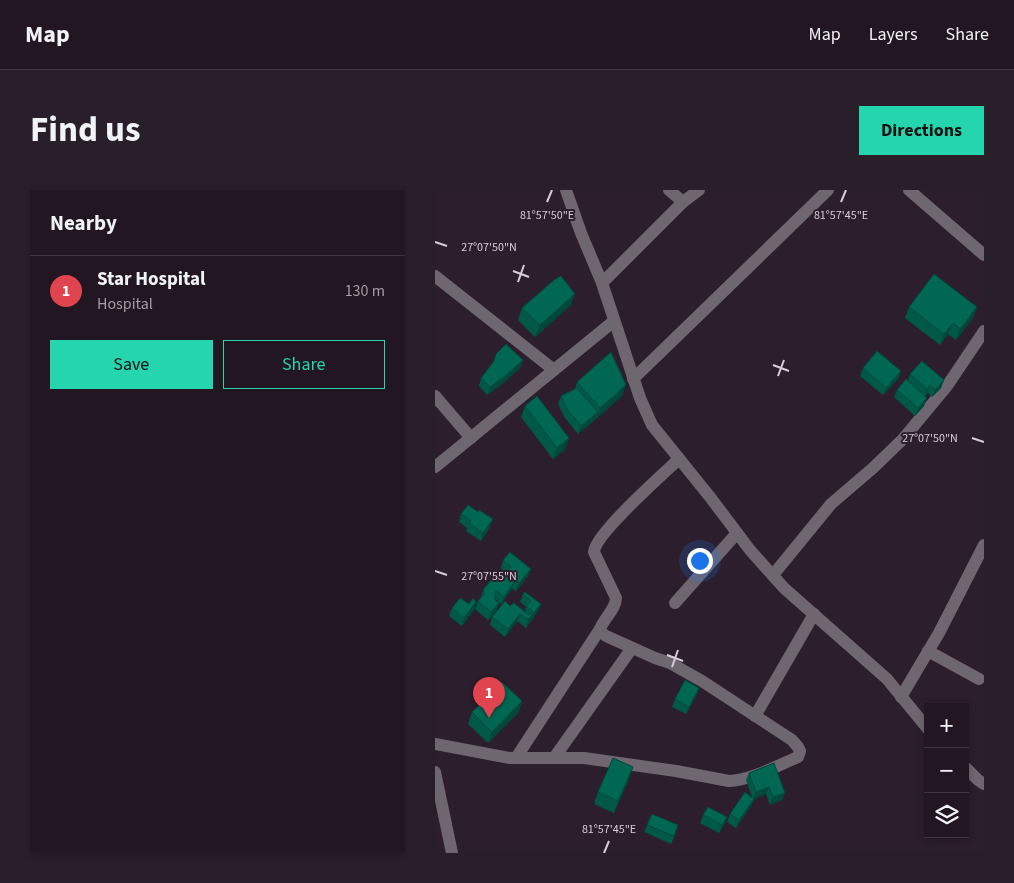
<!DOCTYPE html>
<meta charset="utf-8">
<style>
body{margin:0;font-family:"Source Sans 3",sans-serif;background:#291f2a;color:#f1f3f6}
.controls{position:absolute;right:15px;bottom:15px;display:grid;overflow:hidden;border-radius:0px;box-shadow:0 2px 8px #0003}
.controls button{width:45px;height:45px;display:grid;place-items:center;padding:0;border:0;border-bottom:1px solid #3e353f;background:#211621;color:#f1f3f6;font:25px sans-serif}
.you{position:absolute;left:264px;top:370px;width:18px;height:18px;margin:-12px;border:4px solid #fff;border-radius:50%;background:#1a73e8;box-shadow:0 0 0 8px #1a73e833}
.badge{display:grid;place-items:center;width:32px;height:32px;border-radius:50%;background:#24d5ae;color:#fff;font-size:16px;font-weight:700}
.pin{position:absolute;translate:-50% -41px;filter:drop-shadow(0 1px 2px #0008)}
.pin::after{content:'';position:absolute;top:26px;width:18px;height:15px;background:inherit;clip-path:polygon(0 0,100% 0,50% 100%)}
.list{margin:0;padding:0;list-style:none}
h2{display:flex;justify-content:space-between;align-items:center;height:65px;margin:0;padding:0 20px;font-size:21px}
h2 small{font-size:16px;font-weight:400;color:#a29fa5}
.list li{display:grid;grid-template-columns:32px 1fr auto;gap:15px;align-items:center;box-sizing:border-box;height:70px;padding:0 20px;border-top:1px solid #3e353f}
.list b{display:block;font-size:19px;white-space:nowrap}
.list p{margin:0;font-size:16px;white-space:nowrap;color:#a29fa5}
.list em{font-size:16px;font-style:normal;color:#a29fa5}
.actions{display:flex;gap:10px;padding:15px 20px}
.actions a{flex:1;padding:11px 0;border:1px solid #24d5ae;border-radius:0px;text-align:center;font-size:18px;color:#24d5ae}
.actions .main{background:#24d5ae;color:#111}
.icon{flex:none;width:28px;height:28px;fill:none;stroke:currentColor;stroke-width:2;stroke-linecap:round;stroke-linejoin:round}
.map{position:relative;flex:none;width:549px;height:663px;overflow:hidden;border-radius:0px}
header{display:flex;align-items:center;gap:30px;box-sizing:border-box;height:70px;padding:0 25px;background:#211621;border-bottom:1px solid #3e353f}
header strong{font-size:24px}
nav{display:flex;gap:28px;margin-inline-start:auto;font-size:18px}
.intro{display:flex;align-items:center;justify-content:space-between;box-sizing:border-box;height:120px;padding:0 30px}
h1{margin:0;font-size:35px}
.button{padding:12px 22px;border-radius:0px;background:#24d5ae;color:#111;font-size:18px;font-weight:700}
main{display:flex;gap:30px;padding:0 30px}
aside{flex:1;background:#211621;border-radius:0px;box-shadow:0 2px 8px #0003}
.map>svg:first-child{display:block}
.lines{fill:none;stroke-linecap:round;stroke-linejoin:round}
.minor{stroke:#6f676f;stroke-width:12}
.wall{fill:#005947}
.shaded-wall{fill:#00483a}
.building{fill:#006753;stroke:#00483a}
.ticks{fill:none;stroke:#d8ced7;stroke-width:2}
.ticks-label{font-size:12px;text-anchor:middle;fill:#d8ced7;stroke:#2c1e2c;stroke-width:4;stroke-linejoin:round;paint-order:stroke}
</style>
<header>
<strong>Map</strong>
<nav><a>Map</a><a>Layers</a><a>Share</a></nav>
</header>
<div class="intro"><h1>Find us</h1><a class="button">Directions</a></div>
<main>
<aside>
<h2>Nearby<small></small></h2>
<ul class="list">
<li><span class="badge" style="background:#e0444e">1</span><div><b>Star Hospital</b><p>Hospital</p></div><em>130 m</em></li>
</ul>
<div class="actions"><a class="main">Save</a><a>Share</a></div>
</aside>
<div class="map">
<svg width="549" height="663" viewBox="0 0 549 663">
<rect width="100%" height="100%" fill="#2c1e2c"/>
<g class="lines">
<g class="minor">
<path d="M131,0L146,43L167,93L205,208L217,235L275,307L315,360L349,398L452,489L493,539"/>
<path d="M234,0L248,12"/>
<path d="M474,0L549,65"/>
<path d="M0,86L119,180"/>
<path d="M167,93L248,12L264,0"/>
<path d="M198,189L393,0"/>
<path d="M0,206L36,248"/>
<path d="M0,277L179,131"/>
<path d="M338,385L396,314L438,278L468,249L512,196L549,141"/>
<path d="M240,413L302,343"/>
<path d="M493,461L544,489"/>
<path d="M466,507L504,443L549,355"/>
<path d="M320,526L379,424"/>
<path d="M0,554L75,568H149L241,581L294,591C314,591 344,575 363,567L365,561L363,557L357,550L267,491L235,473L220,468L171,446L167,443L165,439C169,428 181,419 181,408L159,362C160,344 228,284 244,269"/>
<path d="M81,568L165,439"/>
<path d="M119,568L197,458"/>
<path d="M530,577L543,590L549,594"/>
<path d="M0,582L17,663"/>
</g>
</g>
<g class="wall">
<path d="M136,115L100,147L83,130L87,118Z"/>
<path d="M474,117L538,128L521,150L513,144L505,155L470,128Z"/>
<path d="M61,164L88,170L85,178L66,195L52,205L44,196L46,188L58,173Z"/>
<path d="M428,178L466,181L463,189L448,205L425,186Z"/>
<path d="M475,184L506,198L497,207L493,203L490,206L489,216L480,226L459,207L462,200L473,190Z"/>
<path d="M142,192L187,206L161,229L160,228V230L143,244L130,228L123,214L126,206L140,199Z"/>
<path d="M90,216L130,260L118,269L86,227Z"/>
<path d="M43,322L55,337L46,351L31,341L32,338L24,332L26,324Z"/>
<path d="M68,370L96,379L93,386L81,401L77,399L66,414L60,409V410L64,413L61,421L53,430L40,419L43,411L46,408L48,400L65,390L71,383L66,378Z"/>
<path d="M88,404L106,414L103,421L91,438L82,431L70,447L55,435L57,427L75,416L90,422L91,417L85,412Z"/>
<path d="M41,412L39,420L27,436L14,426L17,418Z"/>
<path d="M264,498L261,506L251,524L237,517L240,509Z"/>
<path d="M87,511L83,523L53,553L33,534L37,522Z"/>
<path d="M339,573L347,610L335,615L331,604L319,609L316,616L301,638L292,632L295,624L317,607L311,590L314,583Z"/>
<path d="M194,589L179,623L159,614L163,602Z"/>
<path d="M268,625L292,627L289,635L284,643L265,633Z"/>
<path d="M212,635L241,643L236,654L209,642Z"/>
</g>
<g class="shaded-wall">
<path d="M140,104L136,115L100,147L105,135Z"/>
<path d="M542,117L538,128L521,150L525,139Z"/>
<path d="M518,133L513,144L505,155L509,144Z"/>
<path d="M88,170L85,178L66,195L52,205L55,197Z"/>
<path d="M466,181L463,189L448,205L451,198Z"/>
<path d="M509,190L506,198L497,207L500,200Z"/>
<path d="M191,195L187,206L161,229L165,218Z"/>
<path d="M495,195L493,203L489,207L492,199Z"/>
<path d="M492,208L489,216L480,226L483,218Z"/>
<path d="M163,222L160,230L143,244L146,236Z"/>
<path d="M134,248L130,260L118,269L122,258Z"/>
<path d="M58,329L55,337L46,351L48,343Z"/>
<path d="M96,379L93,386L81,401L84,393Z"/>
<path d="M80,391L77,399L66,414L69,407Z"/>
<path d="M41,412L39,420L27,436L29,428Z"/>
<path d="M64,413L61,421L53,430L56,422Z"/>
<path d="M106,414L103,421L91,438L93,430Z"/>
<path d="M85,424L82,431L70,447L73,439Z"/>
<path d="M264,498L261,506L251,524L254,517Z"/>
<path d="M87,511L83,523L53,553L57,542Z"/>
<path d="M198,577L194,589L179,623L183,611Z"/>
<path d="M334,597L331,604L319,609L316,616L301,638L304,630L318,609L321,602Z"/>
<path d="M350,603L347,610L335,615L338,607Z"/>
<path d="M292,627L289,635L284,643L287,635Z"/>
</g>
<g class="building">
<path d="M499,84L542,117L525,139L518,133L509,144L474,117Z"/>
<path d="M126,86L140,104L105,135L87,118L119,90Z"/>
<path d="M71,154L88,170L69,187L55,197L46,188L59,171L61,164Z"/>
<path d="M442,161L466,181L451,198L428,178Z"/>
<path d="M176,162L191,195L165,218L142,192Z"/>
<path d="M487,171L509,190L500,200L495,195L492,199L475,184Z"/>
<path d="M471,189L492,208L483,218L462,200Z"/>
<path d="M142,198L163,222L146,236L133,221L126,206Z"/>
<path d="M102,206L134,248L122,258L90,216Z"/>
<path d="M33,315L43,322L44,320L58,329L48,343L34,333L36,330L26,324Z"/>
<path d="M75,362L96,379L84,393L80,391L69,407L62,401L60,402V410L64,413L56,422L43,411L50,403L48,400L60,385L65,390L76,377L68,370Z"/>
<path d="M90,402L106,414L93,430L85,424L73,439L57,427L70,411L75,416L79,413L94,425L98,422L91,416L96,411L88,404Z"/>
<path d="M25,408L34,414L38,408L41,412L29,428L17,418Z"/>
<path d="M250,490L264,498L254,517L240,509Z"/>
<path d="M67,492L87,511L57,542L37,522Z"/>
<path d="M178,568L198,577L183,611L163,602Z"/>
<path d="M339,573L350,603L338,607L334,597L321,602L314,583Z"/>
<path d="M310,602L319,609L304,630L295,624Z"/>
<path d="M273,617L292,627L287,635L268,625Z"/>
<path d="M217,624L243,635L239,646L212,635Z"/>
</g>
<path class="ticks" d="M112,12L117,0M406,12L411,0M0,52L12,56M78,81L94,87M83,92L89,75M338,175L354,181M343,186L349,170M537,248L549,252M0,381L12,385M232,465L248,471M237,477L243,460M169,663L174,651"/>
<g class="ticks-label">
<text x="406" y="29">81°57'45"E</text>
<text x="112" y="29">81°57'50"E</text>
<text x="54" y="61">27°07'50"N</text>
<text x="495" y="252">27°07'50"N</text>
<text x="54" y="390">27°07'55"N</text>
<text x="174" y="643">81°57'45"E</text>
</g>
</svg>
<div class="controls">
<button>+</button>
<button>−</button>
<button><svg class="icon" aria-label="layers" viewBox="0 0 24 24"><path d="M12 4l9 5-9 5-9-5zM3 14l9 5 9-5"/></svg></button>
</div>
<div class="you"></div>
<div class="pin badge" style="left:54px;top:528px;background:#e0444e">1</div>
</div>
</main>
